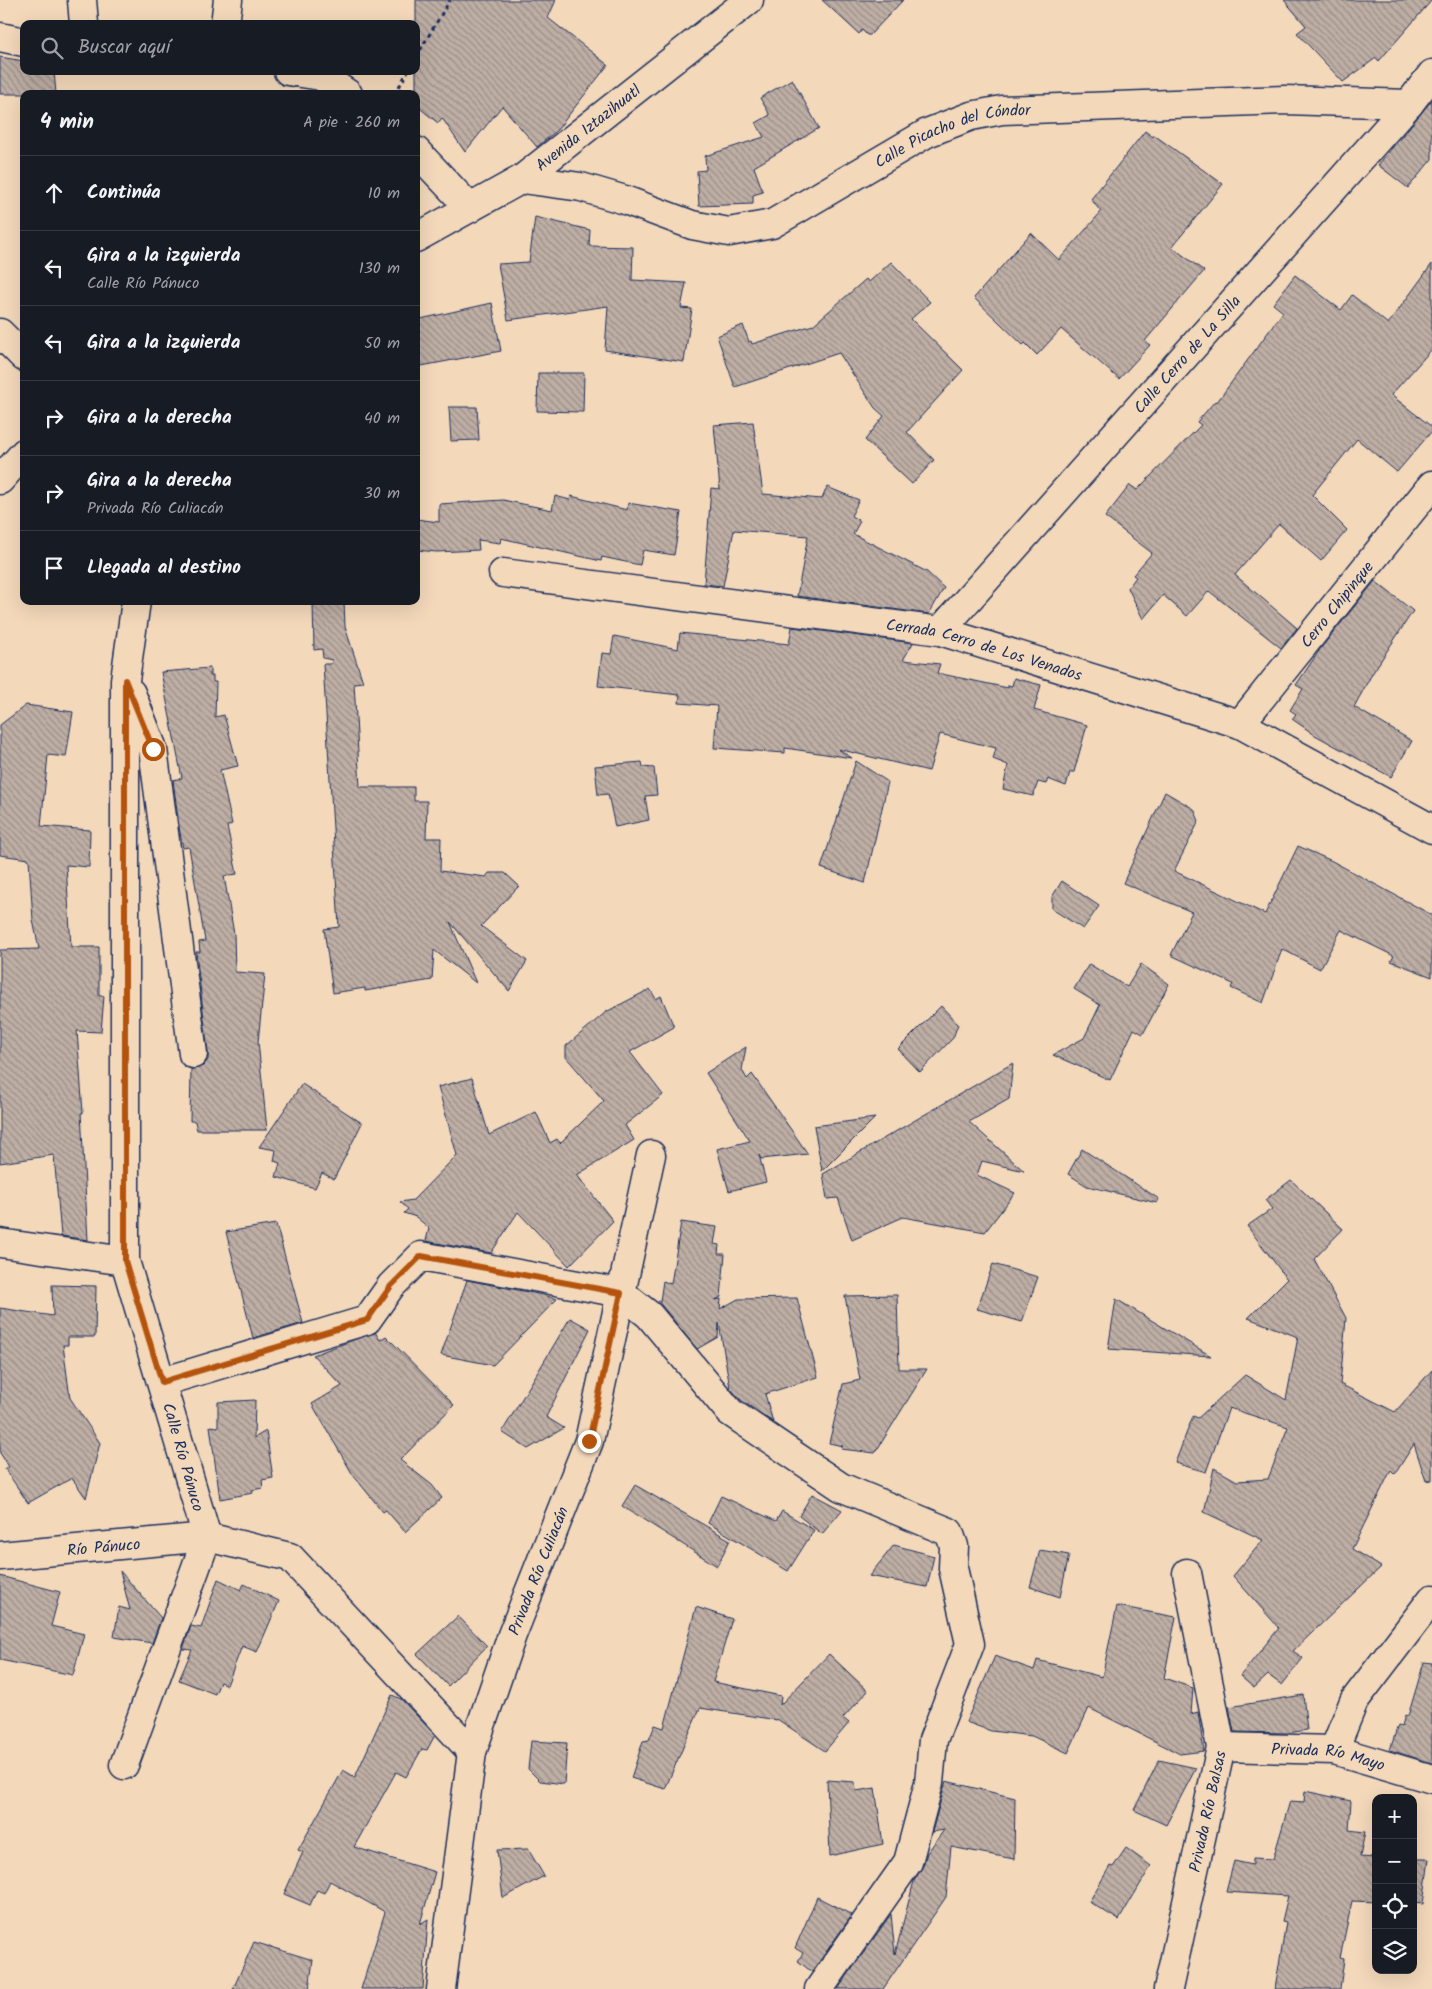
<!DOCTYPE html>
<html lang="es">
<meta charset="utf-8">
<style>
body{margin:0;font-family:Kalam,sans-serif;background:#242831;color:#f1f3f6}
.controls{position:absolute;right:15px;bottom:15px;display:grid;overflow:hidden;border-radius:10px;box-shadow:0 5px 20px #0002}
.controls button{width:45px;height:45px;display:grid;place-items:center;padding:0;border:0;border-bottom:1px solid #363941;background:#171b24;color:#f1f3f6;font:25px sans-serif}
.stop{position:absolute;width:15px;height:15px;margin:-11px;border:4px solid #b45309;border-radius:50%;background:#fff}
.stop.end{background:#b45309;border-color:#fff;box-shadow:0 1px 5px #0008}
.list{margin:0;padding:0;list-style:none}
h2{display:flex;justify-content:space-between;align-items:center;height:65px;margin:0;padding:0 20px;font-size:21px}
h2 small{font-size:16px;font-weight:400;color:#9ea1a6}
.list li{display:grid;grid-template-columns:32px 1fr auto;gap:15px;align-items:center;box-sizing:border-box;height:75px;padding:0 20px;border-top:1px solid #363941}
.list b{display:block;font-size:19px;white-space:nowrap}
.list p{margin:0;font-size:16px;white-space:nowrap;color:#9ea1a6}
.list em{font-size:16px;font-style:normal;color:#9ea1a6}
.icon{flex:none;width:28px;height:28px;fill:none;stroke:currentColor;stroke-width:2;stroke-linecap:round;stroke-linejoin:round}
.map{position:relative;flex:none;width:1432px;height:1989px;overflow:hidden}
.search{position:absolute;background:#171b24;box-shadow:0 5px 20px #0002;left:20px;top:20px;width:400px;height:55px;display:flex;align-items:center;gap:12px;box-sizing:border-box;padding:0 18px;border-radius:10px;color:#9ea1a6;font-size:19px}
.panel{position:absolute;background:#171b24;box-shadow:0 5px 20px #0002;left:20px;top:90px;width:400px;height:515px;border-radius:10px}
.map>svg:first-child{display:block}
.building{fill:url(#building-back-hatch);stroke:#1b2f5e}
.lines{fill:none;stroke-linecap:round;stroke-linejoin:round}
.street-casing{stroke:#1b2f5e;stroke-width:31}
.path{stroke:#1b2f5e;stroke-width:3;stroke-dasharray:4 4;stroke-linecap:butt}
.street{stroke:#f3d8ba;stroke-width:28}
.route{stroke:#b45309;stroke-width:6}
.labels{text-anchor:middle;stroke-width:4;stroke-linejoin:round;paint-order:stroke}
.street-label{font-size:16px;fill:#1b2f5e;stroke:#f3d8ba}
</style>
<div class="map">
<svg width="1432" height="1989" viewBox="0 0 1432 1989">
<defs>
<pattern id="building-back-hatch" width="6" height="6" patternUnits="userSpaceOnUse" patternTransform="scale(1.25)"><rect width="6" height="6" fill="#beaea4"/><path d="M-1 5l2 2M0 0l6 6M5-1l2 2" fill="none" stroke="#9a8e89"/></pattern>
</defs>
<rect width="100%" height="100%" fill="#f3d8ba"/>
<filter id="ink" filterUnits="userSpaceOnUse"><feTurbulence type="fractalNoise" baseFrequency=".02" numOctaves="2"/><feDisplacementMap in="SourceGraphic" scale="10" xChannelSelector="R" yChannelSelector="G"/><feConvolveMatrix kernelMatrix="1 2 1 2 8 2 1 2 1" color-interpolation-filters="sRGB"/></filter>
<g filter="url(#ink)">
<g class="building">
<path d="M416,0H556L548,18L608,65L557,130L537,147L502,106L465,152L442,118L438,123L416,105Z"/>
<path d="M822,0H903L870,35H867L862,30L859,34Z"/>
<path d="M1284,0H1432L1379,61L1376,58L1343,82L1297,33L1306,26Z"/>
<path d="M0,57L24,61V71H54L56,94H0Z"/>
<path d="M792,79L819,128L754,167L763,192L753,195V204L699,206L697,171L706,170L705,156L764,137L756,123L770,115L760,98Z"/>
<path d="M1432,100V159L1408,188L1378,165Z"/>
<path d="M1145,131L1153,137L1154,135L1223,184L1172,247L1204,271L1145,341L1150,345L1119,379L1061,329L1037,355L1025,343L1023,345L974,298L1031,233L1059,260L1101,212L1091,199Z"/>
<path d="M535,217L590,230L589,246L633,247L632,280L686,283L681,308L692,309L684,362L605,350L608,306L508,320L498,264L529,262Z"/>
<path d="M891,262L930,302L911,319L963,370L907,432L934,460L912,484L865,440L884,416L875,408L839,353L735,387L717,336L743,325L749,342L751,341L752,344L813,325L866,279L869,282Z"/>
<path d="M1432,264V349L1391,395L1432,427V431L1397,472L1357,439L1312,495L1347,530L1321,561L1279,524L1235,575L1297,628L1281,648L1209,591L1187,616L1163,595L1143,619L1128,588L1136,577L1133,575L1152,553L1105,517L1130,485L1137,490L1201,425L1197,422L1215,401L1217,402L1283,312L1273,304L1295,275L1341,310L1352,295L1388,324Z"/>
<path d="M492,303L501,351L416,367V320Z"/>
<path d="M538,373H584L583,412L537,411Z"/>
<path d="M449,407H477L479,440L451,441Z"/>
<path d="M753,422L763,494L822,499L827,487L859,500L851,516L860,521L853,534L927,572L944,588L929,614L797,596L808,536L734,530L723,586L704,584L711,488L720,489L714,425Z"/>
<path d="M555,496L570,500L571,496L627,510L628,503L681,512L674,555L643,550L640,565L602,557L601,561L501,538L500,543L478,540L479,550L437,552L416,550V519L439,522V504L503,500L552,510Z"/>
<path d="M1375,581L1413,611L1372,674L1354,707L1412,741L1391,777L1315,735L1292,719L1296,714L1290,710L1303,689L1296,685L1321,648Z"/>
<path d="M344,601L345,627L363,682L354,683L360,787H414V801H427L426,838H441L440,871L486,877L489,873H505L519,886L481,926L527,961L509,991L450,922L476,983L434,950L432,980L365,991V988L333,993L324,929L339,927L323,664H331L332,660L323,658L322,649L314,650L313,602Z"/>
<path d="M792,627L913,643L903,660L940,664L937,673L1008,688V685L1012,686L1014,678L1041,685L1034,710L1087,725L1074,772H1070L1066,786L1048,779L1046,784L1038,782L1033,796L1003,789L1008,765L993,759L996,748L940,734L929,771L838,749L852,758L785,748V753L714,748L717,706L679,703L680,695L598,686L602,653L611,654L614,636L678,649L680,633L789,644Z"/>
<path d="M210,668V676H213V682H216L215,717L224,715L238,766L220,770L232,824L227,826L237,874L224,876L234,934L235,972L265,974L258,1042L267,1130H197L195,1121H190L191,1069L203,1066L208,1060V1052L196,952H200L199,942L205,941L189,847L183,848L180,833L173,780L182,778L161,672Z"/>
<path d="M26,705L73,712L66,757L48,755L41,826L90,830L89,867L66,865L71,947H99V996H104L101,1032L77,1031L83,1113H81L88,1240L61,1236L54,1155L0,1163V950L39,949L33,920L29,859L0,855V725Z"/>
<path d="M856,761L888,782L865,883L821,868Z"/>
<path d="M642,762L643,767L654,768L657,795L645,796L649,820L615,827L608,794L598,795L595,766Z"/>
<path d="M1165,792L1194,809L1199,821L1174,871L1265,914L1298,846L1332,861L1432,915V977L1391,961L1394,956L1341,930L1320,969L1282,949L1263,1003L1231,988L1233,984L1171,955L1192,912L1123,883Z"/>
<path d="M1062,881L1099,906L1083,929L1052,909V897Z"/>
<path d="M1089,964L1127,987L1141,964L1169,984L1143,1034L1134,1029L1110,1080L1053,1055L1084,1038L1100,1005L1074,989Z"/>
<path d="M650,989L656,999L661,996L674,1027L630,1052L663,1095L625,1125L634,1140L577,1175L613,1221L569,1266L518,1212L491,1253L426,1241L429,1228L416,1217L404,1213L408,1209L400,1202L413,1200L457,1155L438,1087L472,1078L489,1135L536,1112L550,1143L557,1139L560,1143L604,1101L566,1057V1046L606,1012Z"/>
<path d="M941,1006L958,1024L953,1038L920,1072L898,1049Z"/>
<path d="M746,1047L742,1070L747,1079L752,1074L808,1154L761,1159L759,1155L766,1182L729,1191L717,1149L750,1141L706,1073Z"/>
<path d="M1013,1063L1009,1099L969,1122L1024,1171L982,1161L977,1175L1015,1193L985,1232L903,1217L852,1240L838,1198L827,1199L823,1174Z"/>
<path d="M302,1084L362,1123L334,1179L322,1173L315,1188L276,1177L280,1163L274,1161L276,1150L259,1147Z"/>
<path d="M875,1118L822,1171L814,1126Z"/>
<path d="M1082,1149L1159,1199L1157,1203L1087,1186L1068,1174Z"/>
<path d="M1291,1180L1343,1229L1314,1259L1346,1318L1340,1384L1395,1412L1432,1370V1480L1426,1481L1414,1444L1395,1474L1391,1470L1352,1549L1381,1567L1293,1651L1303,1658L1282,1685L1268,1675L1254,1688L1240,1676L1279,1628L1233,1576L1263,1540L1204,1512L1214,1468L1237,1481L1268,1479L1288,1427L1229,1408L1206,1472L1175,1463L1193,1416L1198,1418L1245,1375L1286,1400L1298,1337L1248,1318L1287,1279L1247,1226L1272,1209L1265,1200Z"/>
<path d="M681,1222L717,1227L714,1244L719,1245L718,1254H725L721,1297L715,1300L721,1299L720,1309L738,1299L797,1298L818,1377L765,1394L773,1422L741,1400L730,1388L719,1323L718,1337L697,1349L658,1301H660L663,1281L671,1284Z"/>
<path d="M276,1224L303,1323L253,1338L226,1232Z"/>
<path d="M993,1264L1038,1277L1022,1322L977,1309Z"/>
<path d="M467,1280L543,1295L557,1299L493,1365L441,1355Z"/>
<path d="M52,1285L96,1286L95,1337H68V1345H63L70,1398L100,1443L86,1498L72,1478L28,1503L5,1469L9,1467L0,1453V1308L53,1316Z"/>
<path d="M897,1295L899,1369H927L875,1453L841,1449L843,1446L829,1443L843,1384L860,1380L845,1296Z"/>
<path d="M1116,1299L1211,1356L1108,1349Z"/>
<path d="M570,1318L590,1329L546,1417L564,1428L528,1449L502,1432Z"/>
<path d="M375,1332L380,1340L386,1336L454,1405L400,1460L432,1485L442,1498L405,1532L386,1510L383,1512L353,1475L312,1404L342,1386L313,1355Z"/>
<path d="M255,1400L254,1438L266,1431L273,1478L262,1480L263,1488L252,1490L253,1493L220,1499L210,1426L218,1427V1402Z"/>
<path d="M635,1485L730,1540L717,1566L622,1506Z"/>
<path d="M812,1494L842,1510L822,1534L799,1516Z"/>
<path d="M721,1496L776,1521L782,1511L814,1530L788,1571L708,1523Z"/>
<path d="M894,1545L934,1556L927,1587L869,1576Z"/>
<path d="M1040,1550L1069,1555L1060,1597L1030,1587Z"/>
<path d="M120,1571L161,1618L152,1643L114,1637L119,1607L130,1610Z"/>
<path d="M0,1576L60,1592L51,1626L84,1634L73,1675L0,1660Z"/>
<path d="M218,1579L241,1590L244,1584L279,1601L257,1652L242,1646L227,1685L220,1682L215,1694L179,1680L192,1650L183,1649L191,1626L201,1628Z"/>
<path d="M1117,1606L1176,1617L1164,1678L1193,1688L1191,1714L1198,1712L1204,1751L1180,1754L1089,1708L1068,1753L1032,1736L991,1731L966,1722L995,1656L1034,1670L1037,1660L1102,1677Z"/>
<path d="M696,1607L732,1619L713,1682L781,1696L780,1705L829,1654L868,1691L843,1718L849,1723L825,1751L777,1719V1720L700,1708L665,1789L631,1778L643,1741L649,1740L655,1725L664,1728Z"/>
<path d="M458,1616L487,1646L448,1686L417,1654Z"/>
<path d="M1424,1662L1432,1663V1763L1390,1750L1398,1725L1402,1726L1405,1715L1408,1716Z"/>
<path d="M392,1695L401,1699L435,1735L427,1750L422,1749L406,1777L396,1772L354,1847L435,1872L420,1924L428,1919L423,1989H361L385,1912L330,1881L324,1893L317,1890L310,1905L284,1894L303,1852L298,1850L343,1770L355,1777Z"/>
<path d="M1303,1695L1307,1730L1288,1733L1234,1732L1229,1707Z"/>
<path d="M531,1741L567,1743L564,1784L540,1781L528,1769Z"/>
<path d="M1159,1760L1196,1768L1166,1825L1134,1810Z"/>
<path d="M827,1780L855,1782L856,1791L875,1788L883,1844L830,1856Z"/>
<path d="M946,1781L1015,1798L1014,1859L951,1847L946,1897L883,1989H838L891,1914L895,1954L914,1881L923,1866L927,1853L944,1830L932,1832Z"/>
<path d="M1305,1791L1351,1801L1349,1830L1365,1832L1360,1857L1376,1858V1902L1352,1901L1340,1958L1344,1959L1340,1989H1275L1286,1922L1282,1921L1288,1896L1226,1892L1234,1861L1253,1865V1858L1273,1859L1290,1801L1304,1802Z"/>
<path d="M1126,1848L1151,1866L1119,1920L1089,1902L1110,1866L1113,1867Z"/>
<path d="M528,1849L544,1876L503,1898L497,1850Z"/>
<path d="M1413,1859H1429L1423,1904L1413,1903Z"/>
<path d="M817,1897L852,1915L812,1972L798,1961L803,1953L795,1948Z"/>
<path d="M254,1942L313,1960L309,1989H233Z"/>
</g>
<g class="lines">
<g class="street-casing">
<g id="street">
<path d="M82,0L84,24"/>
<path d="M225,24L228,0"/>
<path d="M0,37L24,42"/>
<path d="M288,71L321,76L348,94"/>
<path d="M416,151L470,208"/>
<path id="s1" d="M522,179L581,187L625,200L692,225L729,232L772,224L927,133L971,116L1002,110L1285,100L1409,104"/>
<path id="s2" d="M416,238L522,179L749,0"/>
<path d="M0,333L24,357"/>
<path d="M0,480L24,453"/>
<path id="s3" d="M503,573L940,631L1240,724L1432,829"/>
<path id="s4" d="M940,631L1409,104L1432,74"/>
<path d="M131,693L153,749L193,1054"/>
<path id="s5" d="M1240,724L1432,485"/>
<path d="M0,1243L125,1261"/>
<path d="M162,1382L367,1320L391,1286L421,1256L621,1293L649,1315L730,1412L841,1487L949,1532L954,1546L953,1568L970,1644L933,1740L929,1783L908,1862L819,1989"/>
<path id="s6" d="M0,1556L207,1537L290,1557L472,1752"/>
<path id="s7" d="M1221,1747L1334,1750L1432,1779"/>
<path d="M1334,1750L1354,1701L1432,1599"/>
<path d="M124,1765L207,1537L125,1261V680L136,601"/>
<path id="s8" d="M441,1989L472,1752L512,1635L589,1441L651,1155"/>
<path id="s9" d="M1168,1989L1221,1747L1187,1573"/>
</g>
</g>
<g class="path">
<path d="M416,57L450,0"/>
<path d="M395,94L408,71"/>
</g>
<use href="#street" class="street"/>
</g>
</g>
<g class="lines" filter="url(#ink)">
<path class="route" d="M153,749L125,680V1261L162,1382L367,1320L391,1286L421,1256L621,1293L589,1441"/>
</g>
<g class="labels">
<g class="street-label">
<text dy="6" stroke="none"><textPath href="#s2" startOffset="205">Avenida Iztazihuatl</textPath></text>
<text dy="6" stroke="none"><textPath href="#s1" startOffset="462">Calle Picacho del Cóndor</textPath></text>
<text dy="6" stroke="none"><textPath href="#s4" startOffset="371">Calle Cerro de La Silla</textPath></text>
<text dy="6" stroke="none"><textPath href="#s5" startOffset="154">Cerro Chipinque</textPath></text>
<text dy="6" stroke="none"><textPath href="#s3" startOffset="488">Cerrada Cerro de Los Venados</textPath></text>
<text transform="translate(184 1457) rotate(74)" y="6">Calle Río Pánuco</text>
<text dy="6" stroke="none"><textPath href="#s6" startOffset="104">Río Pánuco</textPath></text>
<text dy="6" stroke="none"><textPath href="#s8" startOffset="432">Privada Río Culiacán</textPath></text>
<text dy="6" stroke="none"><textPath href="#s7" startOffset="108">Privada Río Mayo</textPath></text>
<text dy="6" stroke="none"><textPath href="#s9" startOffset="182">Privada Río Balsas</textPath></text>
</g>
</g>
</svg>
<div class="controls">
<button>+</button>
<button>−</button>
<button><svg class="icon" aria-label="locate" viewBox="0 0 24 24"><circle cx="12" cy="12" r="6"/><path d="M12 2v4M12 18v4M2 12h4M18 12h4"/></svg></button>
<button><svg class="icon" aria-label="layers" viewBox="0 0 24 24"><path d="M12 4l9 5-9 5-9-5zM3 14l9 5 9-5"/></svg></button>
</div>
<div class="stop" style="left:153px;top:749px"></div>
<div class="stop end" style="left:589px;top:1441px"></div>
<div class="search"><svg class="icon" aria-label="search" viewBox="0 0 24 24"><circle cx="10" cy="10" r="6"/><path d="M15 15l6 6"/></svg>Buscar aquí</div>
<section class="panel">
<h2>4 min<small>A pie · 260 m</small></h2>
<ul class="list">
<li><svg class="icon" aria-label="ahead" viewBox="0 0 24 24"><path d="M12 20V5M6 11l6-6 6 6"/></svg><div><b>Continúa</b></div><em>10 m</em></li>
<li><svg class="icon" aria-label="left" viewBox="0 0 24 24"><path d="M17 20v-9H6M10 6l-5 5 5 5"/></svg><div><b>Gira a la izquierda</b><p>Calle Río Pánuco</p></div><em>130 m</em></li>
<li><svg class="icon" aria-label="left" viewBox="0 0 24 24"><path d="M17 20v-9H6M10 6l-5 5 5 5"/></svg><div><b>Gira a la izquierda</b></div><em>50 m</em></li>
<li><svg class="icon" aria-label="right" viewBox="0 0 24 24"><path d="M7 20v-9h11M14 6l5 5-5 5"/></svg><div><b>Gira a la derecha</b></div><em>40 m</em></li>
<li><svg class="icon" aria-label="right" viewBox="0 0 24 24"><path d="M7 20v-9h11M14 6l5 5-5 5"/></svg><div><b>Gira a la derecha</b><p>Privada Río Culiacán</p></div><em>30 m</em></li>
<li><svg class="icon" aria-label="arrive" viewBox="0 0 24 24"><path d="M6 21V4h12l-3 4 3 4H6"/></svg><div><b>Llegada al destino</b></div></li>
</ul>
</section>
</div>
